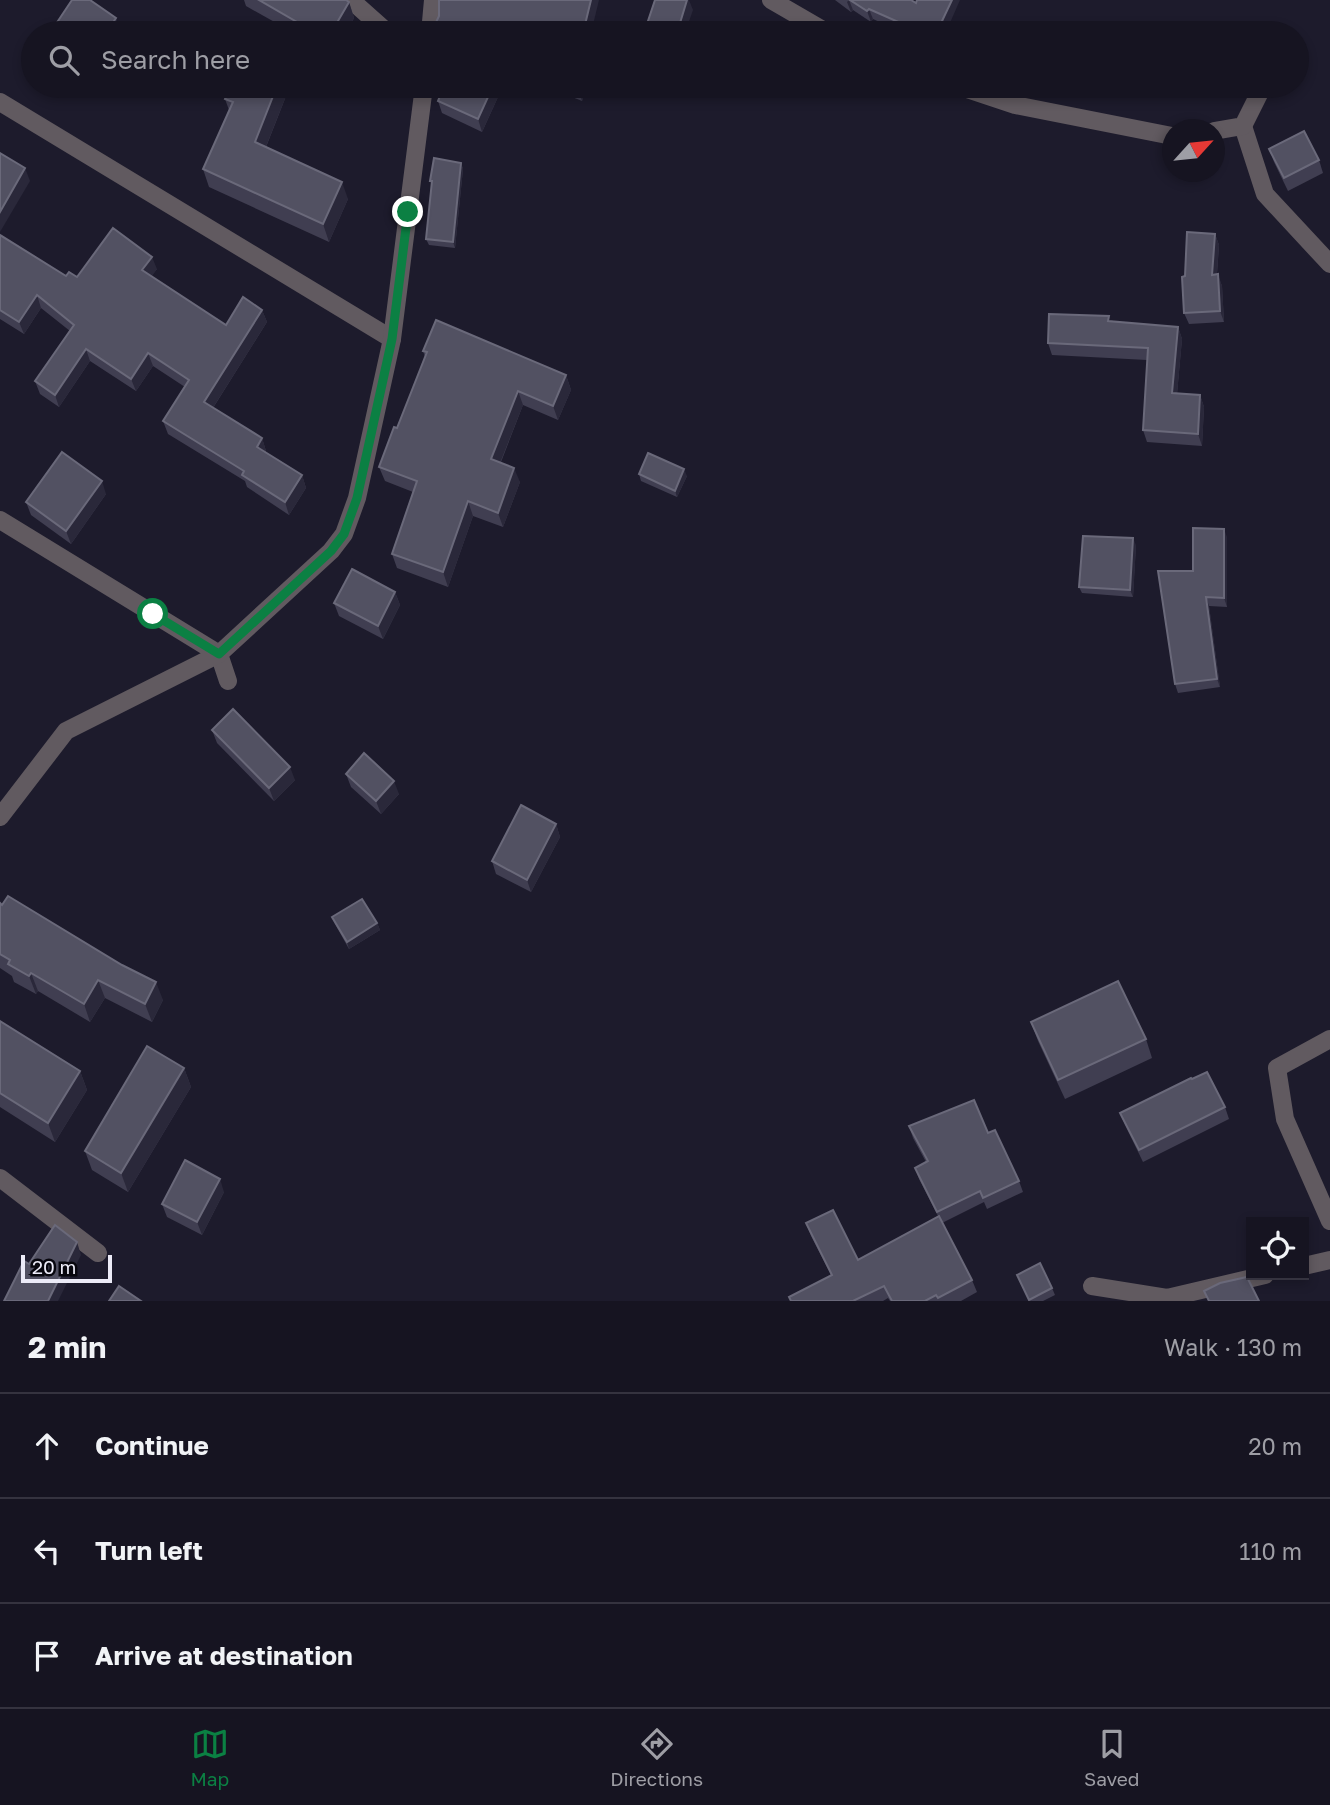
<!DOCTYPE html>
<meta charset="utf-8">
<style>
body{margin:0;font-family:"Golos Text",sans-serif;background:#1f1d2a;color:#f1f3f6}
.controls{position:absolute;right:21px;bottom:21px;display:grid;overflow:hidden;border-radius:0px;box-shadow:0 4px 10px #0003}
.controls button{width:63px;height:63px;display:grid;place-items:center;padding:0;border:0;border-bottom:2px solid #35333f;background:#161421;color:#f1f3f6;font:35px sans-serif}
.compass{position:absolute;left:1162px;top:119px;width:63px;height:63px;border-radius:50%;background:#161421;box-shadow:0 4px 10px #0003;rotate:63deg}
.scale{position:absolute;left:21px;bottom:18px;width:91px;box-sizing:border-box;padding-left:7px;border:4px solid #ecebf7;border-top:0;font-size:19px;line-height:24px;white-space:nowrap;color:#ecebf7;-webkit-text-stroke:5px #08070e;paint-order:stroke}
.stop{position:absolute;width:21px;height:21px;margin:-16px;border:5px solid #0b8043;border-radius:50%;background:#fff}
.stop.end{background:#0b8043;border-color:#fff;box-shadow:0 2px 7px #0008}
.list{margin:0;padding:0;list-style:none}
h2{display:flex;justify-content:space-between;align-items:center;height:91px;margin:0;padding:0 28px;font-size:30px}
h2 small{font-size:23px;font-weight:400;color:#9e9ea5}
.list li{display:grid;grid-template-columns:46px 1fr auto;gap:21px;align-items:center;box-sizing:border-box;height:105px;padding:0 28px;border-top:2px solid #35333f}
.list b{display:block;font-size:26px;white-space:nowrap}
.list em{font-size:23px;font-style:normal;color:#9e9ea5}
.icon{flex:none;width:38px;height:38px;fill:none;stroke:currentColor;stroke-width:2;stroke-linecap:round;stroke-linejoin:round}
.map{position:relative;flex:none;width:1330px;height:1301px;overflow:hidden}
.search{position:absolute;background:#161421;box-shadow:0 4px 10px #0003;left:21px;right:21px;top:21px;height:77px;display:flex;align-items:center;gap:18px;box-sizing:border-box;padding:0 24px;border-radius:38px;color:#9e9ea5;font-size:26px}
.sheet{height:406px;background:#161421}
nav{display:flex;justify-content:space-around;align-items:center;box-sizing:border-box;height:98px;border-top:2px solid #35333f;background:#161421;font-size:19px;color:#9e9ea5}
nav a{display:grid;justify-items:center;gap:4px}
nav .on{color:#0b8043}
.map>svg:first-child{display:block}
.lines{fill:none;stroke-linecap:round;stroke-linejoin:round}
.minor{stroke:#615a60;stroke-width:18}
.wall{fill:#403e51}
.shaded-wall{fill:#2a283a}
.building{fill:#525162;stroke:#6a697a;stroke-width:2}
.route{stroke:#0b8043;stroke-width:9}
</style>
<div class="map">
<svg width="1330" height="1301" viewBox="0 0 1330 1301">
<rect width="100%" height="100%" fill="#1d1b2c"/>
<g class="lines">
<g class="minor">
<path d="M351,0L388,33"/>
<path d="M771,0L828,33"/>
<path d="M430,33L433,0"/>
<path d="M958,86L1015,105L1172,136"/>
<path d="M0,102L392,339"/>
<path d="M1243,126L1265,194L1330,264"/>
<path d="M1214,131L1243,126L1263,86"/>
<path d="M0,520L219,654L228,681"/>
<path d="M0,817L66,731L219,654L331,551L344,534L357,498L392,339L424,86"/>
<path d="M1330,1039L1277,1068L1285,1119L1330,1221"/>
<path d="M0,1178L98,1253"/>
<path d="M1304,1266L1330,1260"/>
<path d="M1092,1286L1167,1298L1265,1275"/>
</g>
</g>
<g class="wall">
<path d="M244,0H346L349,2L354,18L346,33H294L246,6Z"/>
<path d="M835,0H911L960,33H904L873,19L871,22L853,10L851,12Z"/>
<path d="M64,86H84L77,95Z"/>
<path d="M231,86H290L266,147L348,199L329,242L209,187L203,169L229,110L225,99Z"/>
<path d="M503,86L482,132L442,113L438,101Z"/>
<path d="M545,86H588L582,101Z"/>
<path d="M1269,149L1319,160L1323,173L1288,191L1274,162Z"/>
<path d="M461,163L463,169L455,248L429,245L426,239L432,185L430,181Z"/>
<path d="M1215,234L1219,245L1217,274L1222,286L1224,322L1189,324L1184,313L1185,276Z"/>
<path d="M0,235L66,276L77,277L157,269L151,276L226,325L262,310L267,322L213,408L262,438L266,451L265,452L302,475L306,488L289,515L247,487L245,481L168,434L163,421L185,387L153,366L136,391L90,361L59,407L40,394L35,381L70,331L41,308L24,334L0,319Z"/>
<path d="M1110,321L1178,327L1182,339L1177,394L1200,395L1204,407L1202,446L1147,442L1143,430L1147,360L1052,355L1048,343Z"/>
<path d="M423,351L566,375L571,390L558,420L523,405L501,462L520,482L503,527L473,516L448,587L397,568L392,554L413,492L385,481L379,467L397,428L425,357Z"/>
<path d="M639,474L687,476L677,497L641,481Z"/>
<path d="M106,494L71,544L31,515L26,502Z"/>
<path d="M1227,537V607L1209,606L1220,687L1178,693L1175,684L1193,571Z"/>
<path d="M1136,545L1133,597L1082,593L1079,587Z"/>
<path d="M395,592L400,605L383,639L339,616L334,603Z"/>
<path d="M212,730L295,780L274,801L217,743Z"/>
<path d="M346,774L399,794L381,814L351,787Z"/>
<path d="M556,824L560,837L531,892L496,874L492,861Z"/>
<path d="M0,903L163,1000L152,1022L105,998L90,1022L38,991L36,994L14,982L12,976L0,968Z"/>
<path d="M332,917L377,923L380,930L349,949L335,924Z"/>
<path d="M0,1021L80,1071L87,1090L55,1142L0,1107Z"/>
<path d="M1031,1022L1146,1039L1152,1058L1065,1099L1038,1041Z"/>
<path d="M184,1068L191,1087L128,1192L92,1170L85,1151Z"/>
<path d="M1192,1079L1225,1107L1229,1119L1143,1162L1125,1125L1120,1113Z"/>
<path d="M909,1126L988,1133L1019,1181L1023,1192L987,1209L984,1202L942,1223L972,1280L977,1292L961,1301H890L888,1298L883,1301H790L831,1275L811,1236L806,1223L858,1260L938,1216L919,1179L915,1168L926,1162L913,1138Z"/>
<path d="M224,1192L202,1235L167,1217L162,1204Z"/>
<path d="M1017,1275L1052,1288L1055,1295L1043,1301H1029Z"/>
</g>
<g class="shaded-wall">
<path d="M591,0H599L591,33H583Z"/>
<path d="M687,0H689L693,10L685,33H677Z"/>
<path d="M849,0L853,10L851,12L847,2Z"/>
<path d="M952,0H960L946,32L942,21Z"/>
<path d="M349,2L354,18L346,33H331Z"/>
<path d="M869,9L873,19L871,22L867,11Z"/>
<path d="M116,18L121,31L119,33H106Z"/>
<path d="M74,86H84L77,95Z"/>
<path d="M277,86H290L261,159L255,142Z"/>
<path d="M493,86H503L482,132L478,119Z"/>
<path d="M579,86H588L582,101L578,88Z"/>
<path d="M461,163L463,169L455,248L453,242Z"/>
<path d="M25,168L30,181L0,232V212Z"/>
<path d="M342,182L348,199L329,242L323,224Z"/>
<path d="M1215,234L1219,245L1216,286L1212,275Z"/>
<path d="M152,257L157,269L147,283L142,270Z"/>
<path d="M1218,274L1222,286L1224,322L1220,311Z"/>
<path d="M37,295L41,308L24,334L19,322Z"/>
<path d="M262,310L267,322L209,414L204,402Z"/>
<path d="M1178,327L1182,339L1176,405L1172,393Z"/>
<path d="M86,349L90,361L59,407L55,395Z"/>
<path d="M148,353L153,366L136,391L131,379Z"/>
<path d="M566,375L571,390L558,420L553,406Z"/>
<path d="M518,391L523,405L496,473L491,459Z"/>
<path d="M1200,395L1204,407L1202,446L1198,434Z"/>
<path d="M262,438L266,451L261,459L257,447Z"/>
<path d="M514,468L520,482L503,527L498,513Z"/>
<path d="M684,469L687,476L677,497L675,491Z"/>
<path d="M302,475L306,488L289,515L285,502Z"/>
<path d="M102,481L106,494L71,544L66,531Z"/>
<path d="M468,501L473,516L448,587L443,572Z"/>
<path d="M1224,529L1227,537V607L1224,598Z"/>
<path d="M1133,538L1136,545L1133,597L1130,590Z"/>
<path d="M395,592L400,605L383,639L378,626Z"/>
<path d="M1206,597L1209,606L1220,687L1217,679Z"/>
<path d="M290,767L295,780L274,801L269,788Z"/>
<path d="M394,781L399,794L381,814L376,801Z"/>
<path d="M556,824L560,837L531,892L527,880Z"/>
<path d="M377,923L380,930L349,949L347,942Z"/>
<path d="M31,973L38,991L36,994L29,976Z"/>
<path d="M98,980L105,998L90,1022L84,1004Z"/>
<path d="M156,982L163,1000L152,1022L145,1004Z"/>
<path d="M184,1068L191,1087L128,1192L121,1173Z"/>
<path d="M80,1071L87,1090L55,1142L48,1123Z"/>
<path d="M220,1179L224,1192L202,1235L197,1222Z"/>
<path d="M77,1242L81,1255L58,1301H48Z"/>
</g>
<g class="building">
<path d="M72,0H90L116,18L106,33H50Z"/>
<path d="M259,0H346L349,2L331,33H316Z"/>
<path d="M439,0H591L583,33H431L439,16Z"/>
<path d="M655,0H687L677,33H644Z"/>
<path d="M850,0H911L916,3L917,0H952L942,21L960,33H923L869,9L867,11Z"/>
<path d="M231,86H277L255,142L342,182L323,224L203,169L233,102L225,99Z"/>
<path d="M444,86H493L478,119L438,101Z"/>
<path d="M1304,131L1319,160L1284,178L1269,149Z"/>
<path d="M0,153L25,168L0,212Z"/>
<path d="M434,158L461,163L453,242L426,239L432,181H430Z"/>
<path d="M113,228L152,257L142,270L226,325L243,297L262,310L204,402L262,438L257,447L302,475L285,502L242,475L244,471L163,421L189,380L148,353L131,379L86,349L55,395L35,381L74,325L37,295L19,322L0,310V235L66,276L69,272L77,277Z"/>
<path d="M1187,232L1215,234L1212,275L1218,274L1220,311L1184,313L1182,277L1185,276Z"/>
<path d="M1049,314L1109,316L1108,321L1178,327L1172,393L1200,395L1198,434L1143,430L1148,348L1048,343Z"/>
<path d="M436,320L566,375L553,406L518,391L491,459L514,468L498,513L468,501L443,572L392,554L417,481L379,467L394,427L397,428L427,352L423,351Z"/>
<path d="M62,452L102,481L66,531L26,502Z"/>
<path d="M648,453L684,469L675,491L639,474Z"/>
<path d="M1193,528L1224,529V598L1206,597L1217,679L1175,684L1158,571H1193Z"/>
<path d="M1083,536L1133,538L1130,590L1079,587Z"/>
<path d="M352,569L395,592L378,626L334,603Z"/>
<path d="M233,709L290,767L269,788L212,730Z"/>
<path d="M364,753L394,781L376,801L346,774Z"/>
<path d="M521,805L556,824L527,880L492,861Z"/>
<path d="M8,896L122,965L156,982L145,1004L98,980L84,1004L31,973L29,976L8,964L10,960L0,954V903L2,905Z"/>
<path d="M362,899L377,923L347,942L332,917Z"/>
<path d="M1118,981L1146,1039L1058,1080L1031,1022Z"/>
<path d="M0,1021L80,1071L48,1123L0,1093Z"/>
<path d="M147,1046L184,1068L121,1173L85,1151Z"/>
<path d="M1207,1072L1225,1107L1139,1150L1120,1113L1191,1078L1192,1079Z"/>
<path d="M974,1100L988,1133L995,1130L1019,1181L983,1198L980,1191L937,1212L915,1168L928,1161L909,1126Z"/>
<path d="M185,1160L220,1179L197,1222L162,1204Z"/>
<path d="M833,1210L858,1260L939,1216L972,1280L938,1298L936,1295L925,1301H892L884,1286L853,1301H791L789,1297L832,1275L806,1223Z"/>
<path d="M55,1225L77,1242L48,1301H4L24,1261L29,1264Z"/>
<path d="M1040,1263L1052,1288L1029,1300L1017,1275Z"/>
<path d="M1247,1277L1259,1301H1209L1204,1291L1220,1283Z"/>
<path d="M119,1286L141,1301H109Z"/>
</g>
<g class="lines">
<path class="route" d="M153,614L219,654L331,551L344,534L357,498L392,339L408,212"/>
</g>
</svg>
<div class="controls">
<button><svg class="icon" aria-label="locate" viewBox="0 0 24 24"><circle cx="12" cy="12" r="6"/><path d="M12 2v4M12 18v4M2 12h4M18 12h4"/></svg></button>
</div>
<svg class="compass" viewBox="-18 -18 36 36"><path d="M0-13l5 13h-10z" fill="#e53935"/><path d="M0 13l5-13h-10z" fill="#9e9ea5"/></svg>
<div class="scale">20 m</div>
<div class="stop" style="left:153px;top:614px"></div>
<div class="stop end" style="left:408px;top:212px"></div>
<div class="search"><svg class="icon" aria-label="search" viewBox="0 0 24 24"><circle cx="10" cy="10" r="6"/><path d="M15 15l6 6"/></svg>Search here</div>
</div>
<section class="sheet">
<h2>2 min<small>Walk · 130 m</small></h2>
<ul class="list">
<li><svg class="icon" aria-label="ahead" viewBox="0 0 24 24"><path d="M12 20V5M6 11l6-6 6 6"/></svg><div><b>Continue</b></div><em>20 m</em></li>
<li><svg class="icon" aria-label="left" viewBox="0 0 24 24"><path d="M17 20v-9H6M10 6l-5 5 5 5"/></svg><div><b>Turn left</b></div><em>110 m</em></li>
<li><svg class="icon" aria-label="arrive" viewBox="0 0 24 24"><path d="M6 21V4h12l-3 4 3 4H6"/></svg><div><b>Arrive at destination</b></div></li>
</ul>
</section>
<nav>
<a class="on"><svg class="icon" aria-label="map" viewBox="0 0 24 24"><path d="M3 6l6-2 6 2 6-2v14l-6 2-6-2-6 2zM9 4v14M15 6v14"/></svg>Map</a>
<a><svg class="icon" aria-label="directions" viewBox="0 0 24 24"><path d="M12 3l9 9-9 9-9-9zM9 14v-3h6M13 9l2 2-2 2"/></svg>Directions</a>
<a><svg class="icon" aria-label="saved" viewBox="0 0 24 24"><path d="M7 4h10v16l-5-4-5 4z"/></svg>Saved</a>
</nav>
